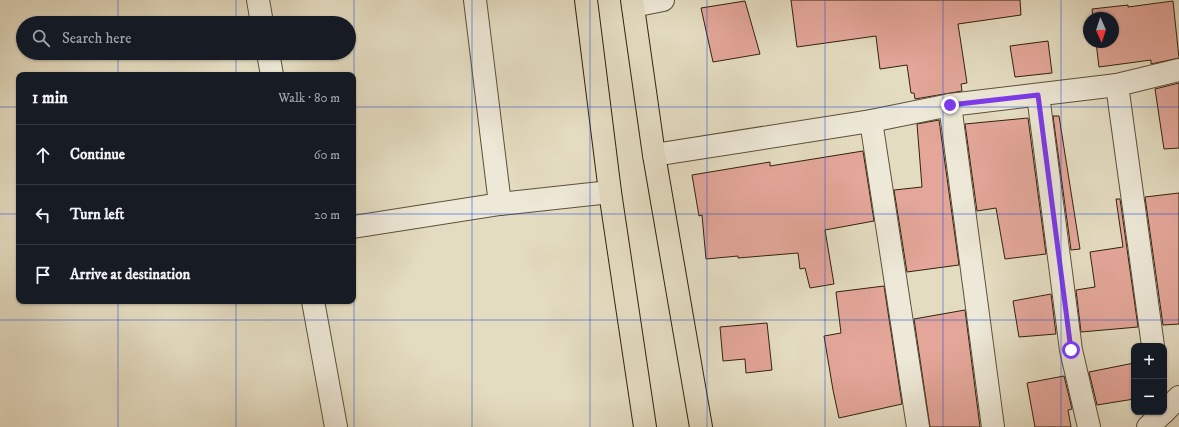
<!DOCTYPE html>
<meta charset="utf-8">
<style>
body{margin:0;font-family:"IM FELL DW Pica",serif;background:#20242c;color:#f1f3f6}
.controls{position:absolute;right:12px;bottom:12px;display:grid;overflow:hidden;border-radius:8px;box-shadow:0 1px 3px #0004}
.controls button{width:36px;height:36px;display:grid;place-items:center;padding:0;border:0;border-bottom:1px solid #363941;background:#171b24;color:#f1f3f6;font:20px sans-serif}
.compass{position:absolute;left:1083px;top:12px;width:36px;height:36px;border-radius:50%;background:#171b24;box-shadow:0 1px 3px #0004;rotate:177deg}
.stop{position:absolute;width:12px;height:12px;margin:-9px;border:3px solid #7c3aed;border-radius:50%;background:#fff}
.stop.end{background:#7c3aed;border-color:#fff;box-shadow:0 1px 4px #0008}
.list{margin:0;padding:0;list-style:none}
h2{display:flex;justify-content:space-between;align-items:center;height:52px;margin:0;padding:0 16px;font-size:17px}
h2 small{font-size:13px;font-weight:400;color:#9ea1a6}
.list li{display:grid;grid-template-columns:26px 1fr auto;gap:12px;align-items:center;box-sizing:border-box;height:60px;padding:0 16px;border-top:1px solid #363941}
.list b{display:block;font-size:15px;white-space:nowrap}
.list em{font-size:13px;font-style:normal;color:#9ea1a6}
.icon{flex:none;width:22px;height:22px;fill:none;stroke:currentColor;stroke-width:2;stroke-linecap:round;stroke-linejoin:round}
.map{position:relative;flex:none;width:1179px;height:427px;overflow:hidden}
.search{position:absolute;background:#171b24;box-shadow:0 1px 3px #0004;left:16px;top:16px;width:340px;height:44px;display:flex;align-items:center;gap:10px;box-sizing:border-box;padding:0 14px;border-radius:22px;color:#9ea1a6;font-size:15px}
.panel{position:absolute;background:#171b24;box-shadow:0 1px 3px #0004;left:16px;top:72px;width:340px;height:232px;border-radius:8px}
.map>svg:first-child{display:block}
.building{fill:#e3a699;stroke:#32220d}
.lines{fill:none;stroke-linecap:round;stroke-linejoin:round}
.minor-casing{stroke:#5e503a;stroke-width:24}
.major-casing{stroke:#32220d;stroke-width:24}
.minor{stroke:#ede8d7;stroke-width:22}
.major{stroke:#e4dcc1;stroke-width:22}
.route{stroke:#7c3aed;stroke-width:5}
.grid{fill:none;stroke:#1d4ed8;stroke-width:1;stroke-opacity:0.55}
</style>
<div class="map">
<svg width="1179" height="427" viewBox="0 0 1179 427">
<rect width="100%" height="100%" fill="#e4dcc1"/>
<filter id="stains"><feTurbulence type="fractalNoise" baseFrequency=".005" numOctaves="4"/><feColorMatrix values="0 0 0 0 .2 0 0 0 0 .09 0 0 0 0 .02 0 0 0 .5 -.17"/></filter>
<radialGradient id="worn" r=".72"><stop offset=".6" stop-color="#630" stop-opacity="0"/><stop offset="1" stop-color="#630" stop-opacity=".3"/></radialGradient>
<g class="building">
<path d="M791,0H1020L1021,15L958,24L967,83L961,84L962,91L915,99L914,93H911L907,65L880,69L876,36L797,47Z"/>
<path d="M745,1L760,54L713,62L701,8Z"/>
<path d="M1173,1L1179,58L1151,64V60L1099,67L1096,42H1113V18H1093L1092,9L1128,5V7Z"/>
<path d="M1048,41L1052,73L1015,77L1010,46Z"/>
<path d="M1179,83V148L1164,149L1155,89Z"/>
<path d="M1053,116H1059L1080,249L1071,250Z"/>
<path d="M1028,118L1046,254L1005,259L996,208L977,211L965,124Z"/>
<path d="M939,120L959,265L907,272L894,190L922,187L917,124Z"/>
<path d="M863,151L874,221L825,230L834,284L810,288L805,268L800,269L798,253L738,258V256L706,259L702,215L699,216L692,175L770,162V166Z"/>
<path d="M1179,193V324L1163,325L1145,197Z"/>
<path d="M1116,199H1120L1138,327L1081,332L1076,290L1095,287L1090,252L1123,247Z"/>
<path d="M884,286L902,404L839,418L833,390L824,336L841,333L836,292Z"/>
<path d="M1051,294L1056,334L1019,337L1013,301Z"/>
<path d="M965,310L980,427H930L914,319Z"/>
<path d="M767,323L772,370L746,373L745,359L723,361L720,327Z"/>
<path d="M1134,363V399L1097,405L1089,372Z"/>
<path d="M1064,376L1072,409L1068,410L1071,427H1035L1027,383Z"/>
</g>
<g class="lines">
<g class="minor-casing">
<g id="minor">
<path d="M258,0L262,23"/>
<path d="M475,0L500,204"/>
<path d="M633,6L663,0"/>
<path d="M268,53L272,75"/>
<path d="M1117,85L1153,346"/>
<path d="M1038,95L1071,350L1089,427"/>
<path d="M950,105L993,427"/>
<path d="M871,121L918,427"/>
<path d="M654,155L871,121L950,105L1117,85L1179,70"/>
<path d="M353,227L500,204L610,192"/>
<path d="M313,301L336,427"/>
<path d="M1164,412L1179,397"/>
<path d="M1148,427L1164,412"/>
</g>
</g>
<g class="major-casing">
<g id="major">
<path d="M586,0L610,192L645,427"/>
<path d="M632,0L654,155L701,427"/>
</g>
</g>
<use href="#minor" class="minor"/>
<use href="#major" class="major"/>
</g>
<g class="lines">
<path class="route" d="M950,105L1038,95L1071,350"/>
</g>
<path class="grid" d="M118,0V23M236,0V23M354,0V427M472,0V427M590,0V427M707,0V427M825,0V427M943,0V427M1061,0V427M118,53V75M236,53V75M0,107H19M353,107H1179M0,214H19M353,214H1179M118,301V427M236,301V427M0,320H1179"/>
<rect width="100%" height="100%" filter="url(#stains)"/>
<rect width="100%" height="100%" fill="url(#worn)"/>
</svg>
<div class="controls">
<button>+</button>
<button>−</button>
</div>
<svg class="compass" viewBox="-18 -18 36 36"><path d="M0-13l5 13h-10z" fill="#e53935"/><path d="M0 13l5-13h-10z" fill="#9ea1a6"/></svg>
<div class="stop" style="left:1071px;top:350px"></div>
<div class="stop end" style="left:950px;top:105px"></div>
<div class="search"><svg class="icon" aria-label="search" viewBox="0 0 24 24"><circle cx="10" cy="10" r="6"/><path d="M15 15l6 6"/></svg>Search here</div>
<section class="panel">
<h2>1 min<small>Walk · 80 m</small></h2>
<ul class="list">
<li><svg class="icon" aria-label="ahead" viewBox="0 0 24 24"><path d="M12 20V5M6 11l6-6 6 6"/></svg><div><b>Continue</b></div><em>60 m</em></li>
<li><svg class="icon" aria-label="left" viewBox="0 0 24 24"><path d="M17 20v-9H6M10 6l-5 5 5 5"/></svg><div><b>Turn left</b></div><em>20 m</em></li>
<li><svg class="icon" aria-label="arrive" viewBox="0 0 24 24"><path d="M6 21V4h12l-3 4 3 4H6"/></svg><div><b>Arrive at destination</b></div></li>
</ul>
</section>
</div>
